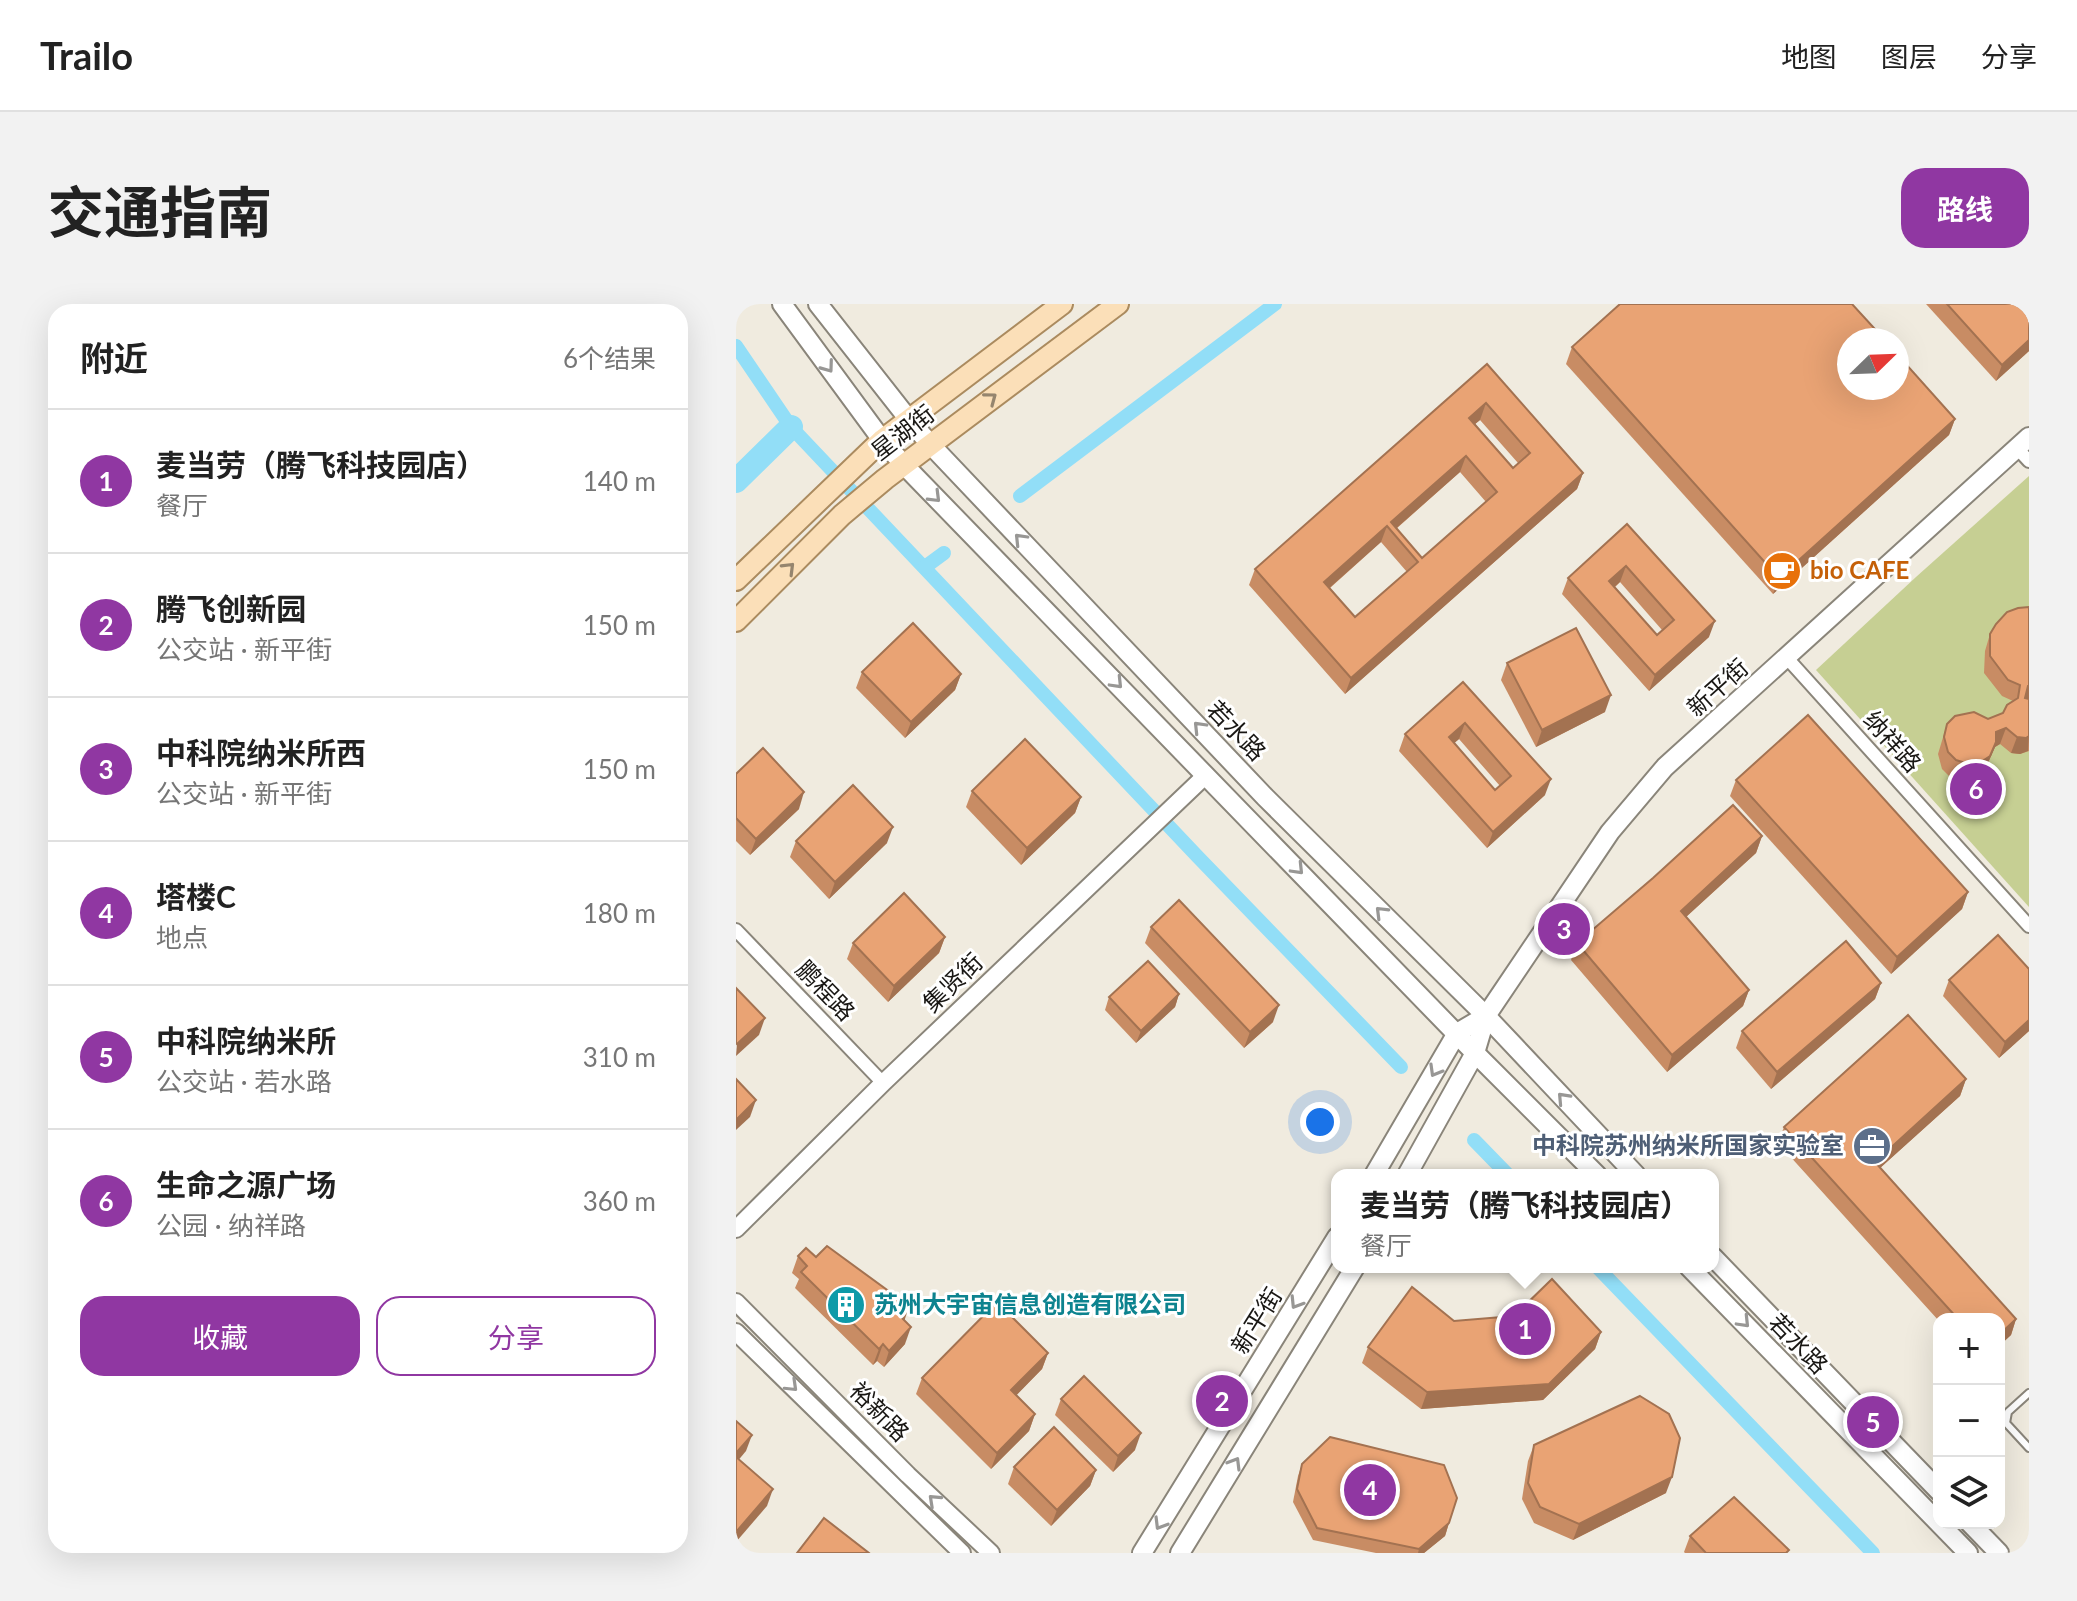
<!DOCTYPE html>
<html lang="zh">
<meta charset="utf-8">
<style>
body{margin:0;font-family:Lato,"Noto Sans SC",sans-serif;background:#f2f2f2;color:#222}
.controls{position:absolute;right:24px;bottom:24px;display:grid;overflow:hidden;border-radius:16px;box-shadow:0 8px 32px #0002}
.controls button{width:72px;height:72px;display:grid;place-items:center;padding:0;border:0;border-bottom:2px solid #e0e0e0;background:#fff;color:#222;font:40px sans-serif}
.compass{position:absolute;left:1101px;top:24px;width:72px;height:72px;border-radius:50%;background:#fff;box-shadow:0 8px 32px #0002;rotate:67deg}
.you{position:absolute;left:584px;top:818px;width:28px;height:28px;margin:-20px;border:6px solid #fff;border-radius:50%;background:#1a73e8;box-shadow:0 0 0 12px #1a73e833}
.badge{display:grid;place-items:center;width:52px;height:52px;border-radius:50%;background:#9037a2;color:#fff;font-size:26px;font-weight:700}
.pin{position:absolute;translate:-50% -50%;border:4px solid #fff;box-shadow:0 2px 8px #0006}
.popup{position:absolute;left:595px;top:865px;width:388px;height:104px;box-sizing:border-box;display:grid;place-content:center;border-radius:16px;background:#fff;filter:drop-shadow(0 2px 6px #0005);font-size:26px;white-space:nowrap;color:#767676}
.popup b{font-size:30px;color:#222}
.popup::after{content:'';position:absolute;left:50%;top:100%;margin-left:-16px;border:16px solid transparent;border-top-color:#fff}
.list{margin:0;padding:0;list-style:none}
h2{display:flex;justify-content:space-between;align-items:center;height:104px;margin:0;padding:0 32px;font-size:34px}
h2 small{font-size:26px;font-weight:400;color:#767676}
.list li{display:grid;grid-template-columns:52px 1fr auto;gap:24px;align-items:center;box-sizing:border-box;height:144px;padding:0 32px;border-top:2px solid #e0e0e0}
.list b{display:block;font-size:30px;white-space:nowrap}
.list p{margin:0;font-size:26px;white-space:nowrap;color:#767676}
.list em{font-size:26px;font-style:normal;color:#767676}
.actions{display:flex;gap:16px;padding:24px 32px}
.actions a{flex:1;padding:18px 0;border:2px solid #9037a2;border-radius:24px;text-align:center;font-size:28px;color:#9037a2}
.actions .main{background:#9037a2;color:#fff}
.icon{flex:none;width:44px;height:44px;fill:none;stroke:currentColor;stroke-width:2;stroke-linecap:round;stroke-linejoin:round}
.map{position:relative;flex:none;width:1293px;height:1249px;overflow:hidden;border-radius:24px}
header{display:flex;align-items:center;gap:48px;box-sizing:border-box;height:112px;padding:0 40px;background:#fff;border-bottom:2px solid #e0e0e0}
header strong{font-size:38px}
nav{display:flex;gap:44px;margin-inline-start:auto;font-size:28px}
.intro{display:flex;align-items:center;justify-content:space-between;box-sizing:border-box;height:192px;padding:0 48px}
h1{margin:0;font-size:56px}
.button{padding:20px 36px;border-radius:24px;background:#9037a2;color:#fff;font-size:28px;font-weight:700}
main{display:flex;gap:48px;padding:0 48px}
aside{flex:1;background:#fff;border-radius:24px;box-shadow:0 8px 32px #0002}
.map>svg:first-child{display:block}
.green{fill:#c6cf93}
.lines{fill:none;stroke-linecap:round;stroke-linejoin:round}
.canal{stroke:#92def7;stroke-width:14}
.river{stroke:#92def7;stroke-width:24}
.service-casing{stroke:#8a857a;stroke-width:10}
.minor-casing{stroke:#8a857a;stroke-width:16}
.tertiary-casing{stroke:#8a857a;stroke-width:20}
.secondary-casing{stroke:#8a857a;stroke-width:22}
.primary-casing{stroke:#ab8b5f;stroke-width:24}
.service{stroke:#fff;stroke-width:6}
.minor{stroke:#fff;stroke-width:12}
.tertiary{stroke:#fff;stroke-width:16}
.secondary{stroke:#fff;stroke-width:18}
.primary{stroke:#fbdfb8;stroke-width:20}
.wall{fill:#c88c64;fill-rule:evenodd}
.shaded-wall{fill:#a37251}
.building{fill:#e9a374;stroke:#a37251;stroke-width:2;fill-rule:evenodd}
.oneway{stroke:#989795}
.oneway2{stroke:#95856e}
.labels{text-anchor:middle;stroke-width:6;stroke-linejoin:round;paint-order:stroke}
.street-label{font-size:24px;fill:#191714;stroke:#fff}
.food-label{font-size:24px;font-weight:bold;fill:#c56008;stroke:#fff;text-anchor:start}
.service-label{font-size:24px;font-weight:bold;fill:#4e5e75;stroke:#fff;text-anchor:end}
.culture-label{font-size:24px;font-weight:bold;fill:#0d838f;stroke:#fff;text-anchor:start}
</style>
<header>
<strong>Trailo</strong>
<nav><a>地图</a><a>图层</a><a>分享</a></nav>
</header>
<div class="intro"><h1>交通指南</h1><a class="button">路线</a></div>
<main>
<aside>
<h2>附近<small>6个结果</small></h2>
<ul class="list">
<li><span class="badge">1</span><div><b>麦当劳（腾飞科技园店）</b><p>餐厅</p></div><em>140 m</em></li>
<li><span class="badge">2</span><div><b>腾飞创新园</b><p>公交站 · 新平街</p></div><em>150 m</em></li>
<li><span class="badge">3</span><div><b>中科院纳米所西</b><p>公交站 · 新平街</p></div><em>150 m</em></li>
<li><span class="badge">4</span><div><b>塔楼C</b><p>地点</p></div><em>180 m</em></li>
<li><span class="badge">5</span><div><b>中科院纳米所</b><p>公交站 · 若水路</p></div><em>310 m</em></li>
<li><span class="badge">6</span><div><b>生命之源广场</b><p>公园 · 纳祥路</p></div><em>360 m</em></li>
</ul>
<div class="actions"><a class="main">收藏</a><a>分享</a></div>
</aside>
<div class="map">
<svg width="1293" height="1249" viewBox="0 0 1293 1249">
<rect width="100%" height="100%" fill="#f0ebdf"/>
<path class="green" d="M1293,172V603L1080,366L1180,273Z"/>
<g class="lines">
<g class="canal">
<path d="M0,42L55,123L461,552L665,763"/>
<path d="M284,192L539,0"/>
<path d="M189,263L208,249"/>
<path d="M738,836L772,871"/>
<path d="M861,963L1137,1249"/>
</g>
<path class="river" d="M0,177L55,123"/>
<g class="service-casing">
<path id="service" d="M1293,1089L1272,1108L1270,1119L1293,1144"/>
</g>
<g class="minor-casing">
<g id="minor">
<path d="M1281,144L1293,157"/>
<path d="M1051,354L1293,622"/>
<path d="M0,626L147,779"/>
</g>
</g>
<g class="tertiary-casing">
<g id="tertiary">
<path d="M0,925L147,779L470,471"/>
<path d="M0,998L172,1171L255,1249"/>
<path d="M0,1028L226,1249"/>
</g>
</g>
<g class="secondary-casing">
<g id="secondary">
<path d="M46,0L146,136L168,161L739,749L861,871"/>
<path d="M82,0L174,117L194,140L529,493L750,712L900,871"/>
<path d="M638,871L721,729L750,712"/>
<path d="M671,871L739,749L750,712L874,528L929,463L1293,133"/>
<path d="M977,953L1203,1187"/>
<path d="M953,963L1232,1249"/>
<path d="M1234,1219L1263,1249"/>
<path d="M406,1249L601,933"/>
<path d="M444,1249L619,963"/>
</g>
</g>
<g class="primary-casing">
<g id="primary">
<path d="M0,276L146,136L326,0"/>
<path d="M0,317L106,211L149,175L382,0"/>
</g>
</g>
<use href="#service" class="service"/>
<use href="#minor" class="minor"/>
<use href="#tertiary" class="tertiary"/>
<use href="#secondary" class="secondary"/>
<use href="#primary" class="primary"/>
</g>
<g class="wall">
<path d="M1190,0H1293V47L1260,77Z"/>
<path d="M836,43L1219,115L1213,131L1037,290L830,60Z"/>
<path d="M751,60L847,169L841,185L609,390L513,281L519,265ZM744,116L782,159L777,164L739,120ZM724,168L750,198L686,254L660,225ZM645,238L671,268L619,313L594,284Z"/>
<path d="M891,220L973,333L913,387L826,290L832,274ZM884,278L926,326L921,331L879,283Z"/>
<path d="M1293,303V447L1284,450L1275,449L1264,440L1259,443L1248,468L1239,475L1230,477L1214,473L1206,465L1202,450L1211,420L1252,415L1267,409L1277,397L1266,392L1248,369L1249,347L1254,330Z"/>
<path d="M771,359L869,408L800,443L765,376Z"/>
<path d="M126,368L225,370L219,386L169,434L120,384Z"/>
<path d="M727,378L809,491L751,544L663,447L669,430ZM723,435L764,482L759,486L718,439Z"/>
<path d="M0,470L63,505L14,551L0,537Z"/>
<path d="M1000,476L1232,588L1226,605L1155,670L994,492Z"/>
<path d="M236,487L345,493L339,509L285,561L230,503Z"/>
<path d="M1026,532L1020,549L950,613L1013,686L1007,702L931,768L835,656L841,639Z"/>
<path d="M60,537L151,539L93,595L54,553Z"/>
<path d="M415,623L537,718L508,744L409,639Z"/>
<path d="M209,633L203,649L152,698L111,655L117,639Z"/>
<path d="M1213,676L1293,727L1263,754L1207,692Z"/>
<path d="M1145,679L1139,695L1035,785L1000,744L1006,727Z"/>
<path d="M443,690L439,703L400,739L369,706L373,693Z"/>
<path d="M1172,711L1230,775L1224,792L1144,864L1280,1015L1275,1031L1263,1042V1015H1203V1017L1042,839L1048,823Z"/>
<path d="M62,952L80,953L168,1017L169,1040L148,1063L141,1057L137,1061L59,984L63,975L56,969Z"/>
<path d="M778,1012L865,1028L859,1045L807,1096L685,1105L626,1059L632,1043L718,1017Z"/>
<path d="M312,1049L306,1065L280,1091L299,1110L293,1127L255,1165L180,1090L186,1074Z"/>
<path d="M325,1095L399,1146L377,1168L319,1111Z"/>
<path d="M798,1141L930,1189L837,1236L798,1219L786,1195L792,1157Z"/>
<path d="M566,1160L713,1219L709,1232L688,1249H640L577,1236L557,1198L562,1172Z"/>
<path d="M278,1163L360,1166L354,1182L315,1222L272,1180Z"/>
<path d="M954,1232L1052,1249H949L948,1248Z"/>
</g>
<g class="shaded-wall">
<path d="M1293,36V47L1260,77L1266,61Z"/>
<path d="M750,99L744,116L727,130L733,114Z"/>
<path d="M1219,115L1213,131L1037,290L1043,274Z"/>
<path d="M730,152L724,168L656,228L655,218Z"/>
<path d="M847,169L841,185L609,390L615,374Z"/>
<path d="M651,222L645,238L582,294L588,278Z"/>
<path d="M890,262L884,278L867,293L873,277Z"/>
<path d="M979,317L973,333L913,387L919,371Z"/>
<path d="M225,370L219,386L169,434L175,418Z"/>
<path d="M1292,382H1293V397L1286,398Z"/>
<path d="M875,391L869,408L800,443L806,426Z"/>
<path d="M729,419L723,435L707,449L713,433Z"/>
<path d="M1270,424L1264,440L1259,443L1248,468L1239,475L1230,477L1236,461L1260,428Z"/>
<path d="M1293,432L1292,447L1284,450L1275,449L1281,433Z"/>
<path d="M815,475L809,491L751,544L757,528Z"/>
<path d="M68,488L63,505L14,551L20,535Z"/>
<path d="M345,493L339,509L285,561L291,544Z"/>
<path d="M157,523L151,539L93,595L99,578Z"/>
<path d="M1026,532L1020,549L939,623L945,607Z"/>
<path d="M1232,588L1226,605L1155,670L1161,653Z"/>
<path d="M209,633L203,649L152,698L158,682Z"/>
<path d="M1145,679L1139,695L1035,785L1041,768Z"/>
<path d="M1013,686L1007,702L931,768L936,751Z"/>
<path d="M443,690L439,703L400,739L405,727Z"/>
<path d="M543,701L537,718L508,744L514,728Z"/>
<path d="M29,714L23,731L0,752L1,740Z"/>
<path d="M1293,716V727L1263,754L1269,738Z"/>
<path d="M1230,775L1224,792L1133,874L1139,858Z"/>
<path d="M20,796L14,813L0,826V816Z"/>
<path d="M173,1002L168,1018L164,1012Z"/>
<path d="M1280,1015L1275,1031L1263,1042V1031Z"/>
<path d="M175,1023L169,1040L148,1063L153,1047Z"/>
<path d="M865,1028L859,1045L807,1096L685,1105L691,1088Z"/>
<path d="M147,1040L141,1057L137,1061L143,1045Z"/>
<path d="M312,1049L306,1065L269,1103L275,1086Z"/>
<path d="M299,1110L293,1127L255,1165L261,1149Z"/>
<path d="M405,1129L399,1146L377,1168L382,1152Z"/>
<path d="M16,1131L10,1147L0,1159V1149Z"/>
<path d="M360,1166L354,1182L315,1222L321,1206Z"/>
<path d="M936,1173L930,1189L837,1236L843,1220Z"/>
<path d="M37,1185L31,1202L0,1238V1228Z"/>
<path d="M713,1219L709,1232L688,1249H682L683,1245Z"/>
</g>
<g class="building">
<path d="M884,0H1116L1149,36H1113V84H1161V50L1219,115L1043,274L836,43Z"/>
<path d="M1211,0H1293V36L1266,61Z"/>
<path d="M751,60L847,169L615,374L519,265ZM750,99L794,149L777,164L733,114ZM730,152L761,188L686,254L655,218ZM651,222L682,258L619,313L588,278Z"/>
<path d="M891,220L979,317L919,371L832,274ZM890,262L938,316L921,331L873,277Z"/>
<path d="M1293,303V382H1292L1289,394L1293,395V432L1290,434L1281,433L1270,424L1260,428V438L1254,452L1245,458L1236,461L1220,456L1212,448L1208,433L1211,420L1219,412L1238,408L1252,415L1267,409L1271,401L1282,394L1284,381L1272,376L1254,352V330L1260,320L1271,308L1282,304Z"/>
<path d="M177,319L225,370L175,418L126,368Z"/>
<path d="M840,324L875,391L806,426L771,359Z"/>
<path d="M727,378L815,475L757,528L669,430ZM729,419L775,472L759,486L713,433Z"/>
<path d="M1072,411L1232,588L1161,653L1000,476Z"/>
<path d="M289,435L345,493L291,544L236,487Z"/>
<path d="M27,444L68,488L20,535L0,514V470Z"/>
<path d="M117,481L157,523L99,578L60,537Z"/>
<path d="M997,501L1026,532L945,607L1013,686L936,751L841,639L917,574Z"/>
<path d="M168,589L209,633L158,682L117,639Z"/>
<path d="M443,596L543,701L514,728L415,623Z"/>
<path d="M1262,631L1293,665V716L1269,738L1213,676Z"/>
<path d="M1110,637L1145,679L1041,768L1006,727Z"/>
<path d="M412,657L443,690L405,727L373,693Z"/>
<path d="M0,684L29,714L1,740L0,739Z"/>
<path d="M1172,711L1230,775L1139,858L1280,1015L1263,1031V1015H1222L1048,823Z"/>
<path d="M0,775L20,796L0,816Z"/>
<path d="M91,942L173,1002L164,1012L175,1023L153,1047L147,1040L143,1045L65,968L71,962L62,952L70,944L80,953Z"/>
<path d="M816,975L865,1028L813,1080L691,1088L632,1043L676,983L718,1017L778,1012Z"/>
<path d="M261,998L312,1049L275,1086L299,1110L261,1149L186,1074Z"/>
<path d="M348,1072L405,1129L382,1152L325,1095Z"/>
<path d="M904,1092L933,1110L944,1134L936,1173L843,1220L804,1203L792,1179L798,1141Z"/>
<path d="M0,1117L16,1131L0,1149Z"/>
<path d="M318,1123L360,1166L321,1206L278,1163Z"/>
<path d="M594,1133L708,1161L721,1194L713,1219L683,1245L581,1224L561,1185L566,1160Z"/>
<path d="M0,1153L37,1185L0,1228Z"/>
<path d="M998,1193L1053,1246L1050,1249H970L954,1232Z"/>
<path d="M88,1214L133,1249H61Z"/>
</g>
<defs><path id="oneway-chevron" d="M-2-3.5L2.5 0L-2 3.5" fill="none" stroke-width="1.6" stroke-linecap="round" stroke-linejoin="round" transform="scale(2)"/></defs>
<g class="oneway">
<use href="#oneway-chevron" transform="translate(92 63) rotate(54)"/>
<use href="#oneway-chevron" transform="translate(199 193) rotate(45)"/>
<use href="#oneway-chevron" transform="translate(284 235) rotate(-134)"/>
<use href="#oneway-chevron" transform="translate(381 379) rotate(46)"/>
<use href="#oneway-chevron" transform="translate(463 423) rotate(-134)"/>
<use href="#oneway-chevron" transform="translate(562 565) rotate(46)"/>
<use href="#oneway-chevron" transform="translate(645 608) rotate(-135)"/>
<use href="#oneway-chevron" transform="translate(699 767) rotate(120)"/>
<use href="#oneway-chevron" transform="translate(827 794) rotate(-133)"/>
<use href="#oneway-chevron" transform="translate(560 999) rotate(122)"/>
<use href="#oneway-chevron" transform="translate(1008 1018) rotate(46)"/>
<use href="#oneway-chevron" transform="translate(56 1082) rotate(44)"/>
<use href="#oneway-chevron" transform="translate(499 1159) rotate(-59)"/>
<use href="#oneway-chevron" transform="translate(198 1196) rotate(-137)"/>
<use href="#oneway-chevron" transform="translate(424 1220) rotate(121)"/>
</g>
<g class="oneway2">
<use href="#oneway-chevron" transform="translate(255 94) rotate(-37)"/>
<use href="#oneway-chevron" transform="translate(53 264) rotate(-45)"/>
</g>
<defs>
<g id="cafe-disc" transform="scale(2)"><circle r="9.5" fill="#e8710a" stroke="#fff"/><path d="M-5.5-4.5H6V0H3Q3 3.5 0 3.5H-2.5Q-5.5 3.5-5.5 0ZM3-3.2v2h1.7v-2ZM-6 4.5H4V6H-6Z" fill="#fff"/></g>
<g id="office-disc" transform="scale(2)"><circle r="9.5" fill="#5c6f8a" stroke="#fff"/><path d="M-6-3h4V-5.5h4V-3h4V5H-6ZM-1-4.5V-3h2v-1.5ZM-6 0V1H6V0Z" fill="#fff"/></g>
<g id="building-disc" transform="scale(2)"><circle r="9.5" fill="#0f9aa8" stroke="#fff"/><path d="M-4-6H4V6H1V3H-1V6H-4ZM-2.5-4.3h1.7v1.8h-1.7ZM.8-4.3h1.7v1.8H.8ZM-2.5-1h1.7V.8h-1.7ZM.8-1h1.7V.8H.8Z" fill="#fff"/></g>
</defs>
<g fill-rule="evenodd">
<use href="#cafe-disc" x="1046" y="267"/>
<use href="#office-disc" x="1136" y="842"/>
<use href="#building-disc" x="110" y="1001"/>
</g>
<g class="labels">
<g class="street-label">
<text transform="translate(167 129) rotate(-38)" y="8">星湖街</text>
<text transform="translate(982 384) rotate(-42)" y="8">新平街</text>
<text transform="translate(500 427) rotate(46)" y="8">若水路</text>
<text transform="translate(1156 438) rotate(48)" y="8">纳祥路</text>
<text transform="translate(217 679) rotate(-44)" y="8">集贤街</text>
<text transform="translate(89 687) rotate(46)" y="8">鹏程路</text>
<text transform="translate(521 1017) rotate(-58)" y="8">新平街</text>
<text transform="translate(1062 1040) rotate(46)" y="8">若水路</text>
<text transform="translate(143 1108) rotate(45)" y="8">裕新路</text>
</g>
<g class="food-label">
<text x="1074" y="275">bio CAFE</text>
</g>
<g class="service-label">
<text x="1108" y="850">中科院苏州纳米所国家实验室</text>
</g>
<g class="culture-label">
<text x="138" y="1009">苏州大宇宙信息创造有限公司</text>
</g>
</g>
</svg>
<div class="controls">
<button>+</button>
<button>−</button>
<button><svg class="icon" aria-label="layers" viewBox="0 0 24 24"><path d="M12 4l9 5-9 5-9-5zM3 14l9 5 9-5"/></svg></button>
</div>
<svg class="compass" viewBox="-18 -18 36 36"><path d="M0-13l5 13h-10z" fill="#e53935"/><path d="M0 13l5-13h-10z" fill="#767676"/></svg>
<div class="you"></div>
<div class="pin badge" style="left:789px;top:1025px">1</div>
<div class="popup"><b>麦当劳（腾飞科技园店）</b>餐厅</div>
<div class="pin badge" style="left:486px;top:1097px">2</div>
<div class="pin badge" style="left:828px;top:625px">3</div>
<div class="pin badge" style="left:634px;top:1186px">4</div>
<div class="pin badge" style="left:1137px;top:1118px">5</div>
<div class="pin badge" style="left:1240px;top:485px">6</div>
</div>
</main>
